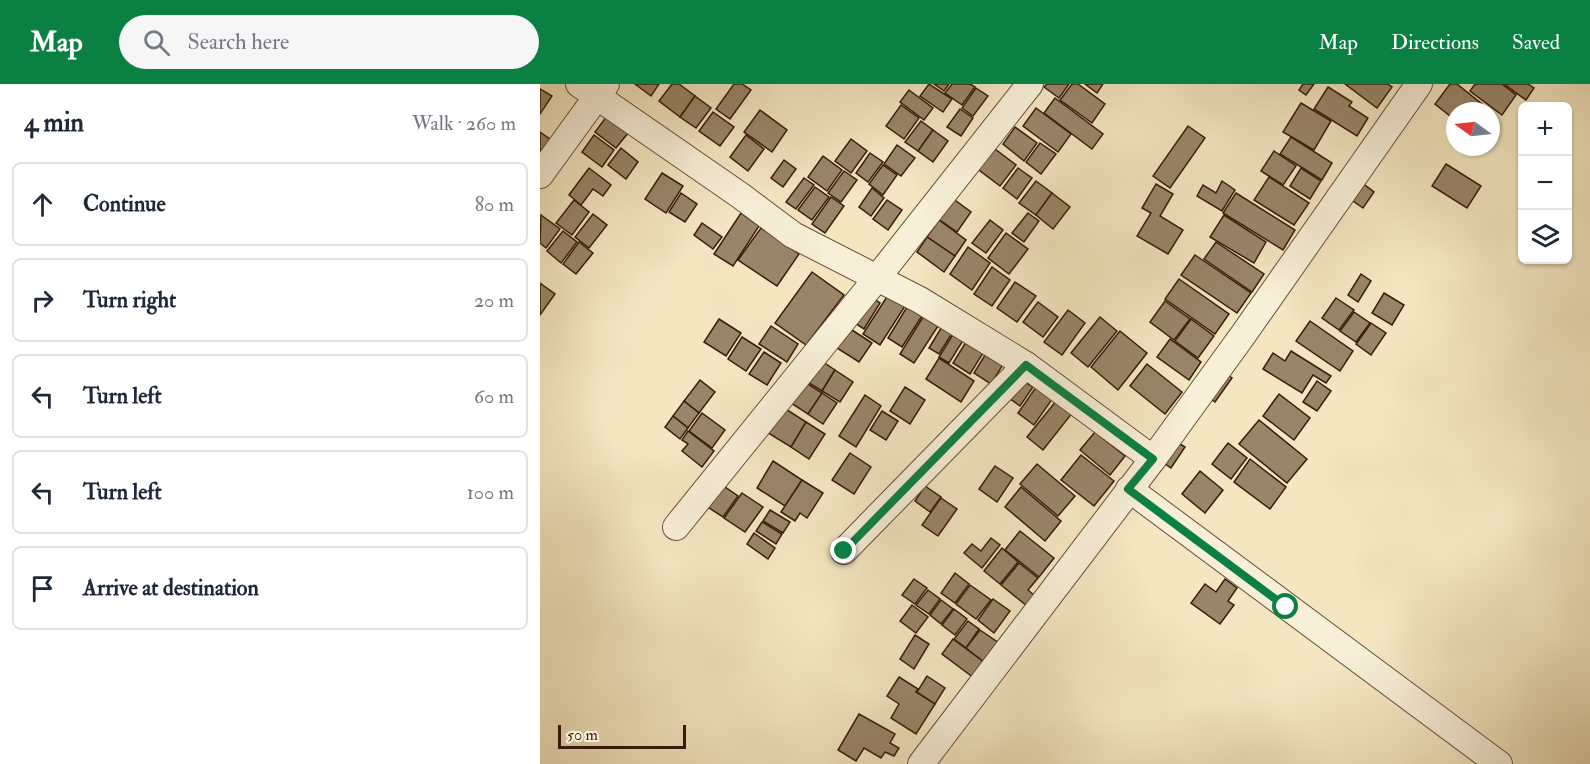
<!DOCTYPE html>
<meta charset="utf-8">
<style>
body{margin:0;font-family:"IM FELL Double Pica",serif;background:#f6f6f7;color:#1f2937}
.controls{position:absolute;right:18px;top:18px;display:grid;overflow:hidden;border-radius:9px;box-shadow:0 2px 4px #0004}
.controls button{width:54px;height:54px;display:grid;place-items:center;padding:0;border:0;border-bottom:2px solid #e0e1e3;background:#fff;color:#1f2937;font:30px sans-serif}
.compass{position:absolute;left:906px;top:18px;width:54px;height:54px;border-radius:50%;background:#fff;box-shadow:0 2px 4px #0004;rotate:285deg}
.scale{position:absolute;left:18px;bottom:15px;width:128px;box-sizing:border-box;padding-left:6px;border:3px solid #381c08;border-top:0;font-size:16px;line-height:21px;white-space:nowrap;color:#381c08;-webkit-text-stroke:4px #f7efd7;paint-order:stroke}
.stop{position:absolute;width:18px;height:18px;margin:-14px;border:4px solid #0b8043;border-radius:50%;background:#fff}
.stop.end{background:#0b8043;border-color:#fff;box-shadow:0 2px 6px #0008}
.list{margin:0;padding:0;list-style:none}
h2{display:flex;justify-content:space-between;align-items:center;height:78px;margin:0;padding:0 24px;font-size:26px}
h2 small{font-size:20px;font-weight:400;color:#747a83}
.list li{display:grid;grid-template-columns:39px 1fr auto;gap:18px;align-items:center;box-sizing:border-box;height:84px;margin:0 12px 12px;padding:0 12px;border:2px solid #e0e1e3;border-radius:9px}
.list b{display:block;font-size:22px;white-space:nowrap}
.list em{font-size:20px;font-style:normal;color:#747a83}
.icon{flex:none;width:33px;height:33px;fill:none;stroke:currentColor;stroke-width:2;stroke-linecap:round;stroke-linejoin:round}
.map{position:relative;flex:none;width:1050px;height:680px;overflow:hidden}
header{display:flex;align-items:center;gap:36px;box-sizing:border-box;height:84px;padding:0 30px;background:#0b8043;color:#fff}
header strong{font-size:28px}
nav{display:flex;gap:33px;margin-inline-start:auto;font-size:21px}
.search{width:420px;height:54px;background:#f6f6f7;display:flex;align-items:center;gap:15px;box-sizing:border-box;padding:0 21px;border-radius:33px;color:#747a83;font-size:22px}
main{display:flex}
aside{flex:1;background:#fff}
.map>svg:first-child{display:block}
.building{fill:#998568;stroke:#381c08;stroke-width:1.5}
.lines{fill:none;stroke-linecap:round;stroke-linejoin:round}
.minor-casing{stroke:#674e36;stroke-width:28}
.minor{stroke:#f7efd7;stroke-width:26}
.route{stroke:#0b8043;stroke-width:8}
</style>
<header>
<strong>Map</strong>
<div class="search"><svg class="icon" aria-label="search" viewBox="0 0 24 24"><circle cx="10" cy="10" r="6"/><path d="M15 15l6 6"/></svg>Search here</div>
<nav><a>Map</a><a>Directions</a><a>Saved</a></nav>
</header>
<main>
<aside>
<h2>4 min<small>Walk · 260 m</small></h2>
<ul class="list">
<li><svg class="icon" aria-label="ahead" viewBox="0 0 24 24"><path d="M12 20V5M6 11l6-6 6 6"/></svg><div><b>Continue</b></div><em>80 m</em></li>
<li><svg class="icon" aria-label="right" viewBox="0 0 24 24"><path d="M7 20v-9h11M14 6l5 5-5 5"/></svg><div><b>Turn right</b></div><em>20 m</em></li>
<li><svg class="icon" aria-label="left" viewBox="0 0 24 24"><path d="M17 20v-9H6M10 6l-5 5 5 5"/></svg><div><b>Turn left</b></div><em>60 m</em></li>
<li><svg class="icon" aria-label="left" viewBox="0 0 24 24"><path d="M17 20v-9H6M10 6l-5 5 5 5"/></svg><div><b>Turn left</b></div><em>100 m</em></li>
<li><svg class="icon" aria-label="arrive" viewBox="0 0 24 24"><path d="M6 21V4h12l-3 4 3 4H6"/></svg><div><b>Arrive at destination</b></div></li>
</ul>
</aside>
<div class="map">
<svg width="1050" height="680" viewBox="0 0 1050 680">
<rect width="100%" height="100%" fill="#f3e6c1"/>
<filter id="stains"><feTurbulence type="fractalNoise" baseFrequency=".00333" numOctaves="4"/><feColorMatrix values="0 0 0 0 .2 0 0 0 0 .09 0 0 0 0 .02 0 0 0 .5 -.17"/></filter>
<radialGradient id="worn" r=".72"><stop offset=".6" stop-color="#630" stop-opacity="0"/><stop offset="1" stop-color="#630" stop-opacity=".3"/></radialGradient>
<g class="building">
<path d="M95,0H119L111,12Z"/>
<path d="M132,0H139L155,12L140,33L119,17Z"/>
<path d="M194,0H202L211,6L190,35L176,25Z"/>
<path d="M389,0L412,15L403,28L380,12Z"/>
<path d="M394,0H409L404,7Z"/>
<path d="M412,0H430L435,3L422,21L405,9Z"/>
<path d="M507,0H529L519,14L504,3Z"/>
<path d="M532,0H538L565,20L552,39L520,16Z"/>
<path d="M545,0H563L557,9Z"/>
<path d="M763,0H774L766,11L759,6Z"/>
<path d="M805,0H848L852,3L837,24Z"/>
<path d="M910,0H917L952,28L951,30V27H915V36L895,20Z"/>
<path d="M935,0H962L976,11L962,31L930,7Z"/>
<path d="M964,0H988L994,4L986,16Z"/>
<path d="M788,3L812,18L809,22L828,34L817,52L774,25Z"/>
<path d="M436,4L448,12L433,32L422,24Z"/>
<path d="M0,5L12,12L0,30Z"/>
<path d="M369,6L393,24L384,36L360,18Z"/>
<path d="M155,12L171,24L156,44L140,33Z"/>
<path d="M515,14L563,50L552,65L504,29Z"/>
<path d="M761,19L791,37L774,66L743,48Z"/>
<path d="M361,21L379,34L364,55L346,42Z"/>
<path d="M496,24L531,50L518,68L483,42Z"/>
<path d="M420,25L433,34L421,52L407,43Z"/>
<path d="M220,26L247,46L232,68L204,48Z"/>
<path d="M173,28L194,43L180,62L159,47Z"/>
<path d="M67,32L88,49L76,64L55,48Z"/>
<path d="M381,37L393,46L378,67L365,58Z"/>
<path d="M648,42L665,54L630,104L613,92Z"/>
<path d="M475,43L497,59L484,77L463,60Z"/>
<path d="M393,46L408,57L393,78L378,67Z"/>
<path d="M0,48L10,55L0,71Z"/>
<path d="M54,51L74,66L62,83L42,68Z"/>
<path d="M206,51L224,65L208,87L190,73Z"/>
<path d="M751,53L792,79L782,96L740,70Z"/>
<path d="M311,55L327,67L311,89L295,77Z"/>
<path d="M500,59L516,70L501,90L486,78Z"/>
<path d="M357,61L375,74L361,92L344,80Z"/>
<path d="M451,62L476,81L460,102L435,83Z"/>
<path d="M81,64L98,78L86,95L68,81Z"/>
<path d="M734,67L756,82L743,101L721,87Z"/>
<path d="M330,69L343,78L328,98L316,89Z"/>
<path d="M283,72L302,86L287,107L268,93Z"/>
<path d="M244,76L256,85L243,103L231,94Z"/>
<path d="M906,80L941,102L927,124L892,102Z"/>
<path d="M343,81L357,91L343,111L329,100Z"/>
<path d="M49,84L71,101L63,112L53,105L41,121L29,111Z"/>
<path d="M478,84L492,94L477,115L463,104Z"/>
<path d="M761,84L781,97L770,115L750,102Z"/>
<path d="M304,87L317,96L301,118L288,109Z"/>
<path d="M122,89L143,102L126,129L105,115Z"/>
<path d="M729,93L769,119L754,141L714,116Z"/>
<path d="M264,94L274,101L256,125L246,118Z"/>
<path d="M496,97L512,109L496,131L479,119Z"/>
<path d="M682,97L695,106L682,127L657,112L663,101L676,109Z"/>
<path d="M821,98L834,108L823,124L810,115Z"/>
<path d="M616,100L633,110L620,132L643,146L628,170L597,152L611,129L602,124Z"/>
<path d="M275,103L289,113L272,136L258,126Z"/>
<path d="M332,104L344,114L331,132L319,123Z"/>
<path d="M141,109L157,120L145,138L129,128Z"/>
<path d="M512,109L530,123L513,145L496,131Z"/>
<path d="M696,109L755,146L743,166L683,129Z"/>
<path d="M408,111L431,128L417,148L394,132Z"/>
<path d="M291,113L304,122L285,149L272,140Z"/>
<path d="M34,116L49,128L32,151L16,139Z"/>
<path d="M347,116L362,126L348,146L333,135Z"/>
<path d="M201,129L219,142L193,182L174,170Z"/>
<path d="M488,129L499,137L484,158L472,149Z"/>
<path d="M53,130L67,141L49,164L35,153Z"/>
<path d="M1,131L20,145L6,164L0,159Z"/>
<path d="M684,131L726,158L714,179L670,153Z"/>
<path d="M399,136L426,156L415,172L387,153Z"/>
<path d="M450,136L463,146L446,169L432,159Z"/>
<path d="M162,139L182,153L173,165L154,151Z"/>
<path d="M221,144L259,170L237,202L198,176Z"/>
<path d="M23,147L37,158L21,179L7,167Z"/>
<path d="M466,149L488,165L469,190L448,174Z"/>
<path d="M387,153L415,172L404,188L377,168Z"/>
<path d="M39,158L53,169L36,190L23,180Z"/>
<path d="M676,158L724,190L712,208L664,175Z"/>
<path d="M428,163L450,179L432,206L410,190Z"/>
<path d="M655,171L711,209L697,229L641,191Z"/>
<path d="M452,183L470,196L452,222L434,210Z"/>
<path d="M272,188L304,211L266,261L235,239Z"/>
<path d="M821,190L831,197L818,218L808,211Z"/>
<path d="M639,195L689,230L675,250L625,215Z"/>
<path d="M475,198L496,212L477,238L457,224Z"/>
<path d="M0,199L15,210L0,231Z"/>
<path d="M350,208L367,219L340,261L323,250Z"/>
<path d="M844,209L864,221L852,241L832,229Z"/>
<path d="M327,210L340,219L324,245L310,236Z"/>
<path d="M796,214L814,226L799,246L782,234Z"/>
<path d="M625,217L650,235L634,256L610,238Z"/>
<path d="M498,218L518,233L503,253L483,238Z"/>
<path d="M367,223L382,232L362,263L348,254Z"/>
<path d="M528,226L545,239L522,271L504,258Z"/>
<path d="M814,228L830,239L816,258L800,247Z"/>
<path d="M383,233L398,242L374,279L360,270Z"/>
<path d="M560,233L577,247L548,283L531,269Z"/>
<path d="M179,235L201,249L186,272L164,258Z"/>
<path d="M651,235L674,252L658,274L635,257Z"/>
<path d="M406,236L416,243L399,270L389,264Z"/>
<path d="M770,237L813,267L800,287L756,257Z"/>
<path d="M831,239L846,249L831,271L816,260Z"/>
<path d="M231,242L258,260L247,278L219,260Z"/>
<path d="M309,244L332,259L319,278L297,264Z"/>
<path d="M417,244L427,250L409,279L399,273Z"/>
<path d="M580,247L607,269L578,306L551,283Z"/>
<path d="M431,250L448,261L430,290L413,279Z"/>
<path d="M202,253L221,265L206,287L188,275Z"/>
<path d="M630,255L661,278L649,296L617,273Z"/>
<path d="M450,263L467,274L451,300L434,289Z"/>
<path d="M751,267L791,292L786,299L773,291L762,309L723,285L733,269L745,277Z"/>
<path d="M224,268L241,279L227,301L209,290Z"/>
<path d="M399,274L434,297L421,318L386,295Z"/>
<path d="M280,276L295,286L282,307L266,297Z"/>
<path d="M607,280L642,308L625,330L590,302Z"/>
<path d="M295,286L313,298L300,318L282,307Z"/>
<path d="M680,286L692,294L675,318L664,310Z"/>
<path d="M477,293L493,303L480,322L465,311Z"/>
<path d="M160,296L175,308L159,329L144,317Z"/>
<path d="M777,297L791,307L777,327L763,318Z"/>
<path d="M265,298L282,309L268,330L251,319Z"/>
<path d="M499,299L515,311L494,341L478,329Z"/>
<path d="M365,303L385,316L370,340L350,327Z"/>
<path d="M282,309L297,319L283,340L268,330Z"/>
<path d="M739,310L770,334L754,356L723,332Z"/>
<path d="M325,311L341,322L316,363L299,352Z"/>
<path d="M517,316L533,328L503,366L487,353Z"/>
<path d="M144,317L159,329L148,344L133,332Z"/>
<path d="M241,322L266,338L251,363L225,347Z"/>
<path d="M342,327L358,337L346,356L330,346Z"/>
<path d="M162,329L185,346L172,364L149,347Z"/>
<path d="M133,332L148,344L140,355L125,343Z"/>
<path d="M719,336L767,375L747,399L699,360Z"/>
<path d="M266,338L285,350L269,375L251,363Z"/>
<path d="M148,347L174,367L162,383L142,367L148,360L142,356Z"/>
<path d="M555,348L585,372L570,391L540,366Z"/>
<path d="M632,355L645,363L631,384L618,375Z"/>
<path d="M688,359L707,374L691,395L672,380Z"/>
<path d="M310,369L331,383L314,410L292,396Z"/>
<path d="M541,371L574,397L554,422L521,396Z"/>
<path d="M710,375L746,403L730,425L694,398Z"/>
<path d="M233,377L262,396L245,422L217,404Z"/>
<path d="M497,380L535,412L518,432L480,400Z"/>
<path d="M455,382L473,394L457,418L439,405Z"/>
<path d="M660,387L683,406L665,429L642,410Z"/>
<path d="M175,396L198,412L183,433L160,418Z"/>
<path d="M262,396L283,409L267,434L260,429L255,437L241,428Z"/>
<path d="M385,402L401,413L390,428L375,417Z"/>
<path d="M481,403L521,437L505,457L465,423Z"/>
<path d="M202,409L223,423L205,448L184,434Z"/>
<path d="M401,414L417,425L398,452L382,441Z"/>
<path d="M230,426L250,438L243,449L223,437Z"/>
<path d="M222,438L242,450L236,460L216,447Z"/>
<path d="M480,447L514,474L499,493L465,466Z"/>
<path d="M214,449L235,464L228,475L207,460Z"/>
<path d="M451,454L460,461L442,484L424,469L432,460L441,467Z"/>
<path d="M462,464L478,478L460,500L444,487Z"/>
<path d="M479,479L498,494L488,506L495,512L487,522L461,501Z"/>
<path d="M415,489L429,500L415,519L401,509Z"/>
<path d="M374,495L387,504L375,520L362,511Z"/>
<path d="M685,495L697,504L688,517L694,521L680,540L651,519L665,500L676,508Z"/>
<path d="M430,501L451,516L436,535L416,520Z"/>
<path d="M388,506L400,515L389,530L376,521Z"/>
<path d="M453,515L470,527L454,549L438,536Z"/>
<path d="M401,516L413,525L401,540L390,531Z"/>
<path d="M372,521L388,533L376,549L360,537Z"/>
<path d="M414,525L427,535L415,551L402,541Z"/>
<path d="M428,537L439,545L426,564L414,555Z"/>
<path d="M440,546L459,559L444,578L426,564Z"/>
<path d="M375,551L389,560L374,585L360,575Z"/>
<path d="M413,555L445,579L434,594L402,570Z"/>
<path d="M387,592L405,604L395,620L377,608Z"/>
<path d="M359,593L378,605L376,608L395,620L376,650L351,634L359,620L347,612Z"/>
<path d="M319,630L355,650L350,659L359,664L354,672L345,668L341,674L324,664L316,677L298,666Z"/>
</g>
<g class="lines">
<g class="minor-casing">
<g id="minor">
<path d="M39,0L201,112L253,151L380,216L486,281L613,375"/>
<path d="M0,91L66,0"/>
<path d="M589,405L959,680"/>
<path d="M136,443L337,194L490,0"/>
<path d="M304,467L486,281"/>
<path d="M381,680L613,375L703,251L879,0"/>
</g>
</g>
<use href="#minor" class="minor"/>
</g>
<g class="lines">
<path class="route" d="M304,467L486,281L613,375L588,405L746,523"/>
</g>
<rect width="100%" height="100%" filter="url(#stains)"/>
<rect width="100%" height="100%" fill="url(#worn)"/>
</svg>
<div class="controls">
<button>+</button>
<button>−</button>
<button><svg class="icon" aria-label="layers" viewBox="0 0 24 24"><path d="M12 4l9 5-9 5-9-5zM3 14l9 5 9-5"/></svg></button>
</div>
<svg class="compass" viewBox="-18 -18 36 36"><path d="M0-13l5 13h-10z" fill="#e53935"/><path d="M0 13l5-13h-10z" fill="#747a83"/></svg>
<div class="scale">50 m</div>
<div class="stop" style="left:746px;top:523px"></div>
<div class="stop end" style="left:304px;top:467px"></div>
</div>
</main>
